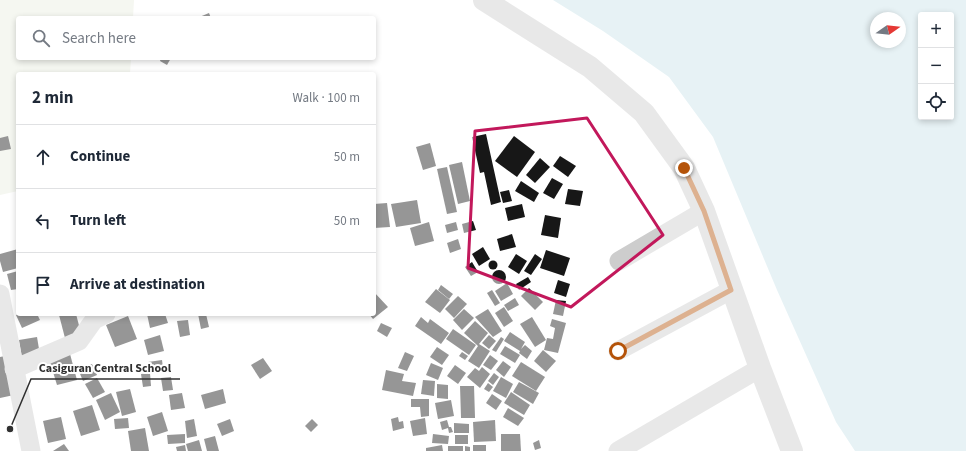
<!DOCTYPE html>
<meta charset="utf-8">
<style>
body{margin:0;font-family:"Source Sans 3",sans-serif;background:#f2f2f3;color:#1f2937}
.controls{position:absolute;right:12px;top:12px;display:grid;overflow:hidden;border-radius:4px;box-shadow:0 2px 6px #0003}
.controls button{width:36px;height:36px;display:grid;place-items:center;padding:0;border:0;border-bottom:1px solid #e0e1e3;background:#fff;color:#1f2937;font:20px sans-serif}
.compass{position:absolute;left:870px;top:12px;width:36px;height:36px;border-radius:50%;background:#fff;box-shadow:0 2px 6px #0003;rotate:76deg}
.stop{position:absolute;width:12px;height:12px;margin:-9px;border:3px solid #b45309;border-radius:50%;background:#fff}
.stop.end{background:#b45309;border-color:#fff;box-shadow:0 1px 4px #0008}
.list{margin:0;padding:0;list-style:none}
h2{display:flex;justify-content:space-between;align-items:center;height:52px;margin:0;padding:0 16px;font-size:17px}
h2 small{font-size:13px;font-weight:400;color:#747a83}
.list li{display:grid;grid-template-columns:26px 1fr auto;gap:12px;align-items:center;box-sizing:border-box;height:64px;padding:0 16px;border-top:1px solid #e0e1e3}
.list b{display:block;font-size:15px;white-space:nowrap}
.list em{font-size:13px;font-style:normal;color:#747a83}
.icon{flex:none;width:22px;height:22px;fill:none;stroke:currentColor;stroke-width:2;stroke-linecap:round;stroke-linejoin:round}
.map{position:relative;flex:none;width:966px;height:451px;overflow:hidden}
.search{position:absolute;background:#fff;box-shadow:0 2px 6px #0003;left:16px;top:16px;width:360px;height:44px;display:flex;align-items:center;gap:10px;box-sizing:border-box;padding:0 14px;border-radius:4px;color:#747a83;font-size:15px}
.panel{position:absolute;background:#fff;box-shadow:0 2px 6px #0003;left:16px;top:72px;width:360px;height:244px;border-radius:4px}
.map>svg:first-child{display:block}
.green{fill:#e9eddf}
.water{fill:#c9e3e9;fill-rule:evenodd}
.building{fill:#171717}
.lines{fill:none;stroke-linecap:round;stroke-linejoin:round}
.minor{stroke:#cdcdcd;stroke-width:19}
.tertiary{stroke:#cdcdcd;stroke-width:22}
.route{stroke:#b45309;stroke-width:5}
.marked{fill:none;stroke:#c2185b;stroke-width:3;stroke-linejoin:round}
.leader{fill:none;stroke:#303030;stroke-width:1.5}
.callout-dot{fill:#303030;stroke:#fff;stroke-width:1.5}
.callout-label{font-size:12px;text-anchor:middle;font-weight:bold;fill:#303030;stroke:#fff;stroke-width:4;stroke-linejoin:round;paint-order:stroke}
</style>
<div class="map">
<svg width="966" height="451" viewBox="0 0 966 451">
<rect width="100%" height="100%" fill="#fff"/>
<path class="green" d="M0,0H134L133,18H18V58H131L130,74H18V191L0,195Z"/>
<path class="water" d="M553,0H966V451H855L836,422L777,290L713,137L669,77L603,31ZM921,15H951V117H921ZM876,18H900V42H876Z"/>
<g class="building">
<path d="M209,13L211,18H197Z"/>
<path d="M161,58H171L167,65L160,61Z"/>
<path d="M486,134L501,202L491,205L484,172L480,173L472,137Z"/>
<path d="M8,136L11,149L0,151V138Z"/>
<path d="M514,136L535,152L517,177L495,161Z"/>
<path d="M430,143L436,166L423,170L416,147Z"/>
<path d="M560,156L576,166L568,177L553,166Z"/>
<path d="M540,158L550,167L535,183L526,175Z"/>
<path d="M462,162L470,201L458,204L449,165Z"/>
<path d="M447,167L457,212L447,214L437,169Z"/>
<path d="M552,178L563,184L554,199L543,193Z"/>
<path d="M521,181L539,193L534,202L515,191Z"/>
<path d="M568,189L583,191L580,206L565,204Z"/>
<path d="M509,190L512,201L503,203L500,192Z"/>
<path d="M417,200L421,223L396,227L391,204Z"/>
<path d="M387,203L390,227L374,228V204Z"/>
<path d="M522,204L525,217L508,221L505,208Z"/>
<path d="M545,215L561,218L558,238L541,235Z"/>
<path d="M473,221L476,230L464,233L462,224Z"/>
<path d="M429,222L434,241L415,246L410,228Z"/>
<path d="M456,222L458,230L447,233L445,225Z"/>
<path d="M512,234L516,247L500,251L497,239Z"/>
<path d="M458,239L461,249L450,253L447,243Z"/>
<path d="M483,247L490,259L479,266L472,254Z"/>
<path d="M18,249V268L3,272L0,261V254Z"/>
<path d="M546,250L570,258L564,276L540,268Z"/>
<path d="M516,254L527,261L519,274L508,267Z"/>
<path d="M535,254L542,259L531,275L524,271Z"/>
<circle cx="493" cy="265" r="4.5"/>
<path d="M472,262L478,272L471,276L465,267Z"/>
<circle cx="499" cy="277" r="7"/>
<path d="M18,271V289L11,290L7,274Z"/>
<path d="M528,277L531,282L519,290L516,284Z"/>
<path d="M558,280L570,284L566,297L554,293Z"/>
<path d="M507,283L513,294L501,301L495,291Z"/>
<path d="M441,285L453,294L449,299L438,290Z"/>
<path d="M529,288L543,302L535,310L521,296Z"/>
<path d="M436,289L450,300L440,313L425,302Z"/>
<path d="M492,290L500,303L495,306L487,293Z"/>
<path d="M374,292L388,307L373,319L369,314H374Z"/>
<path d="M458,296L467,304L454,318L445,309Z"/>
<path d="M515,298L519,305L508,311L504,305Z"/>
<path d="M556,300L566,301L563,316L553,314Z"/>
<path d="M504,307L513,321L504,327L495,313Z"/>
<path d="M464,309L474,318L462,330L453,320Z"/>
<path d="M488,309L502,331L493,337L475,317Z"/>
<path d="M20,314H37L40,320L22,328L16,315Z"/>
<path d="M62,314H76L81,333L65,338L59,315Z"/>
<path d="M147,314H165L168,323L150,328Z"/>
<path d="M198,314H206L209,327L201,329Z"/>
<path d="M128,316L137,339L115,347L106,325Z"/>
<path d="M421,317L428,323L430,319L449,333L441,344L415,326Z"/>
<path d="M532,317L546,340L535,347L520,324Z"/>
<path d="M552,319L566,323L558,353L544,350L547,338L553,339L555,328L550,326Z"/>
<path d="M188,320L190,335L180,337L177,321Z"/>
<path d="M475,321L488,333L479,344L490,351L479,368L468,361L478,346L464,333Z"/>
<path d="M381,323L392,328L387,337L377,331Z"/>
<path d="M453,329L476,345L469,355L446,339Z"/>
<path d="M510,332L525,342L521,349L525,345L532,351L527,359L519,353L520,351L504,341Z"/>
<path d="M160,335L164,351L148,355L144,340Z"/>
<path d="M489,335L496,341L489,349L482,343Z"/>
<path d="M37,337L40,355L22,358L19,340Z"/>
<path d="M501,337L504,339L496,352L492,350Z"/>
<path d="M505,346L520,355L515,363L500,354Z"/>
<path d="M437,347L449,355L442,365L430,357Z"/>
<path d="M543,350L556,361L546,372L534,361Z"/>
<path d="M405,352L414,356L407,371L398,368Z"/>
<path d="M462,352L468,356L465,360L459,356Z"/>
<path d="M70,354L77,380L57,385L49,359Z"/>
<path d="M490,355L498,361L491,370L483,365Z"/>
<path d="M5,356L14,395L0,398V357Z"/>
<path d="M263,358L272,371L260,379L251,365Z"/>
<path d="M162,360L163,368L149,370L148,362Z"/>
<path d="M503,361L511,367L504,377L496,370Z"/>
<path d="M521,362L545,377L536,391L512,376Z"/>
<path d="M431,363L443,368L438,380L426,375Z"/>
<path d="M92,364L97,375L83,381L78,369Z"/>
<path d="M455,365L466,373L458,384L447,376Z"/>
<path d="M482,367L490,374L480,388L467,377L475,368L479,371Z"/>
<path d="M386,370L404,374L402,381L416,383L413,396L382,390Z"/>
<path d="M150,373L151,386L143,387L141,374Z"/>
<path d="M494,373L499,377L493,385L488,381Z"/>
<path d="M171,377L173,390L163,391L161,378Z"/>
<path d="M501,377L513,384L506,398L493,391Z"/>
<path d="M97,378L105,392L93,398L85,384Z"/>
<path d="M423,380L435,381L434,396L421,394Z"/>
<path d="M519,382L539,393L533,404L513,392Z"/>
<path d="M488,383L493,387L489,392L484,389Z"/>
<path d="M437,384L448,385V399L437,398Z"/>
<path d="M460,386H474L475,418H461Z"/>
<path d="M130,389L136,412L122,416L116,392Z"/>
<path d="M223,389L226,403L205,409L201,395Z"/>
<path d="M511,392L530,405L524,415L504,403Z"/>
<path d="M111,393L120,412L105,420L96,400Z"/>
<path d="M182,393L185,408L171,410L169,395Z"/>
<path d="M492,394L502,401L496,410L486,403Z"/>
<path d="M411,399H429V416L421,417L420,407H411Z"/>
<path d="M451,400L454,416L438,419L435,403Z"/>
<path d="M92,405L100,430L81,436L73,411Z"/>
<path d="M508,408L524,418L518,426L503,417Z"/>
<path d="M162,412L168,431L153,436L147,417Z"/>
<path d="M61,417L66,439L48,443L43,421Z"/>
<path d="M398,417L399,422L403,421L404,428L393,431L391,419Z"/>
<path d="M128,418L129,428L115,429L114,419Z"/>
<path d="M425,418L427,434L413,436L410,421Z"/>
<path d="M194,419L197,436L187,438L185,421Z"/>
<path d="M230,419L234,431L222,436L217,424Z"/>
<path d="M312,419L318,425L311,432L305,426Z"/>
<path d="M447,420L449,427H451L453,432L449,433L448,428L442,430L440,422Z"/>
<path d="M495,420L496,441L474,442L473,422Z"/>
<path d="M454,423L469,424V433H454Z"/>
<path d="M145,428L149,451H131L128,431Z"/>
<path d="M185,434V443L168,444L167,435Z"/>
<path d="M433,434L449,436L448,444L432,443Z"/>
<path d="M501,434H520L521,451H501Z"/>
<rect x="455" y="435" width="13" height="9"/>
<path d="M215,436L219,451H207L204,439Z"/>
<path d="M199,440L202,451H188L186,444Z"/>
<path d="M539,440L541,448L535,450L533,443Z"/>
<path d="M64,444L69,451H53Z"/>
<path d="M185,445L186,451H177L176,447Z"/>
<path d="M442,445L443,451H426V448Z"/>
<rect x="473" y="445" width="13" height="6"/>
<rect x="448" y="446" width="15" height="5"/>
<path d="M465,446L470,447V451H465Z"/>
</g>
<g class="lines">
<g class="minor">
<path d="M619,261L704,211"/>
<path d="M0,294L31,451"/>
<path d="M618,351L731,290"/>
<path d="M14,369L79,341L94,320L106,314"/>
<path d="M618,451L760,368"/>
</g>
<path class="tertiary" d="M484,0L590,67L644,113L684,168L704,211L760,368L792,451"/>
</g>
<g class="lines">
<path class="route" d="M618,351L731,290L704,211L684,168"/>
</g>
<path d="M0 0H966V451H0ZM587,118L663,235L571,307L468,268L475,131Z" fill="#fff" fill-opacity=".55" fill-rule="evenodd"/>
<path class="marked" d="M587,118L663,235L571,307L468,268L475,131Z"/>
<path class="leader" d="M10 429L31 379H180"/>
<circle class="callout-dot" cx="10" cy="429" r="4"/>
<g class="callout-label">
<text x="105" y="372">Casiguran Central School</text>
</g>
</svg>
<div class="controls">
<button>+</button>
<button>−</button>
<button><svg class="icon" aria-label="locate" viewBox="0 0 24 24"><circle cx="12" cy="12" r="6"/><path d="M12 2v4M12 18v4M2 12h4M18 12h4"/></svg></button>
</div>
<svg class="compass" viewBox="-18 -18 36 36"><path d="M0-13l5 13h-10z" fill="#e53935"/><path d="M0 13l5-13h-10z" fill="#747a83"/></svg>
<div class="stop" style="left:618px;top:351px"></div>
<div class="stop end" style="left:684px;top:168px"></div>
<div class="search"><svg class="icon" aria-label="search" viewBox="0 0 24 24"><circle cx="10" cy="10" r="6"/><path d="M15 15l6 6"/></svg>Search here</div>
<section class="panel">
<h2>2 min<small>Walk · 100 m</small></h2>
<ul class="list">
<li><svg class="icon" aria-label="ahead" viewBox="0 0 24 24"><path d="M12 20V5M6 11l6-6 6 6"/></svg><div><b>Continue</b></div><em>50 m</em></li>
<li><svg class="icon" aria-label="left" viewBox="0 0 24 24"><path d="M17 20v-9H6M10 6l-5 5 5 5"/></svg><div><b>Turn left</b></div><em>50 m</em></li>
<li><svg class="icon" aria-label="arrive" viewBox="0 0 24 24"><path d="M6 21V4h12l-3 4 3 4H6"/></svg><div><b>Arrive at destination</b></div></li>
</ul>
</section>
</div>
